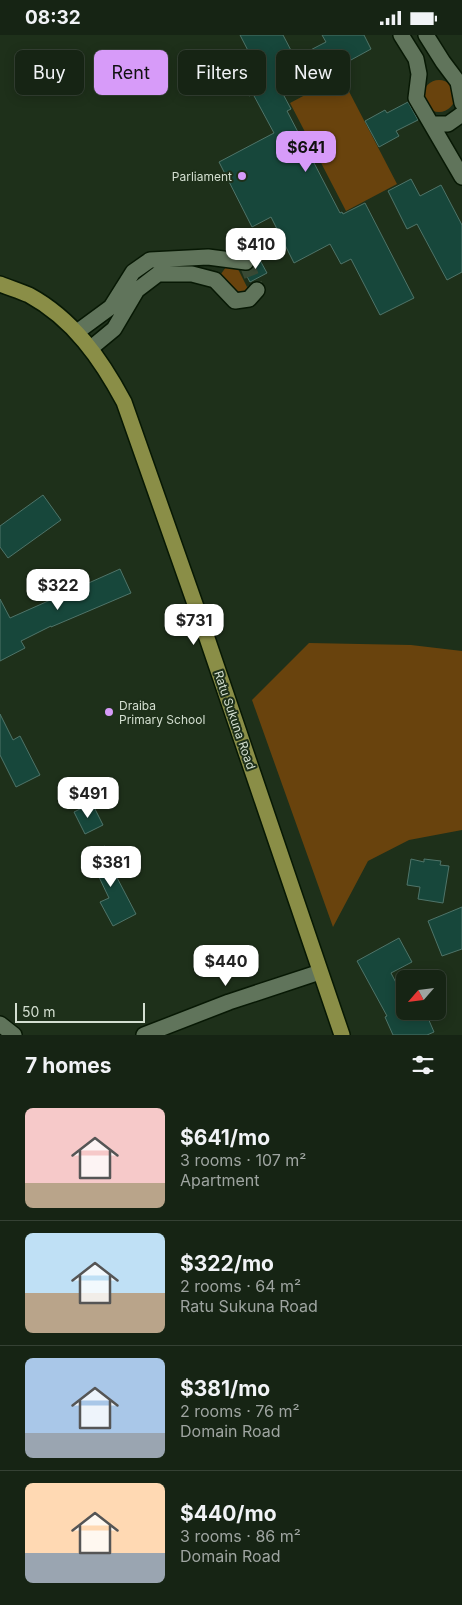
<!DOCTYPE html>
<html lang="en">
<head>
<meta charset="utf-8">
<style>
  body { margin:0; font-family:Inter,sans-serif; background:#1f2c1d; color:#f1f3f6; height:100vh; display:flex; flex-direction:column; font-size:19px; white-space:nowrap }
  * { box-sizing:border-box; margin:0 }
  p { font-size:16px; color:#9ea4a0 }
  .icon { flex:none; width:28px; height:28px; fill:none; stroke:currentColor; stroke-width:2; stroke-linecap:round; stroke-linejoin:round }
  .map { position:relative; height:1000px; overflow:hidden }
  .side { display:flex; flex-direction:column; background:#162414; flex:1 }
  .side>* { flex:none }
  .banner { position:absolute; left:15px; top:15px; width:432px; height:45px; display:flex; gap:10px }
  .needle { width:32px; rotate:242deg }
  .controls { position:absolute; left:396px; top:935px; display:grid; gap:10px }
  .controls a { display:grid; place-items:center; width:50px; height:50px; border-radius:8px; background:#162414; box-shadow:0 2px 12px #0003,0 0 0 1px #354134; font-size:25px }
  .scale { position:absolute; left:15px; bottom:12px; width:130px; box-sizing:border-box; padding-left:5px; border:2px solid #d4dfd1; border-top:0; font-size:14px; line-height:18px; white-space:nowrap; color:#d4dfd1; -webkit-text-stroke:4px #1e301a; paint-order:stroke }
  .price { position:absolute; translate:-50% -42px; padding:0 11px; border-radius:10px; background:#fff; color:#222; font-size:16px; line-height:32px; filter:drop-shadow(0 1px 2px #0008) }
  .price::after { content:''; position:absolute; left:50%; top:30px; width:15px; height:11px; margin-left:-8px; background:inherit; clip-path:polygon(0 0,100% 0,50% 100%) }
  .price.active { background:#d79bf9; color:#111 }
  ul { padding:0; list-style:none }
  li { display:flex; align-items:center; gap:15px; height:125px; padding:0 25px }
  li+li { border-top:1px solid #354134 }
  li span { display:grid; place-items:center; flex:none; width:140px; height:100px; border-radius:8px; color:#555 }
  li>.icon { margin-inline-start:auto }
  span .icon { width:60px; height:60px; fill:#fffc; stroke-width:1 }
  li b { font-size:21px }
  h2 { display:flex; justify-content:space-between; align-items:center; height:60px; padding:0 25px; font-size:21px }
  .pill { padding:0 18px; border-radius:8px; background:#162414; box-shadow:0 2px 12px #0003,0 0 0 1px #354134; font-size:18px; line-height:45px }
  .pill.active { background:#d79bf9; color:#111 }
  .status { display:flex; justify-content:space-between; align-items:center; height:35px; padding:0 25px; background:#162414; direction:ltr }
  .status svg { height:14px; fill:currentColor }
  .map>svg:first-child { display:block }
  .green { fill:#69430d }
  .building { fill:#17473b; stroke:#4f7469 }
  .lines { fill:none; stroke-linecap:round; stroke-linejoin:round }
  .minor-tunnel { stroke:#394a35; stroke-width:15; stroke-dasharray:15 8; stroke-linecap:butt }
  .minor-casing { stroke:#071804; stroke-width:18 }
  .major-casing { stroke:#071804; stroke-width:18 }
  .minor { stroke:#60745b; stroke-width:15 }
  .major { stroke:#8a8e47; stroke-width:15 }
  .poi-dot { fill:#d79bf9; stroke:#1e301a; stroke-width:2 }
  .labels { text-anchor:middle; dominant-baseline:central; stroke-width:4; stroke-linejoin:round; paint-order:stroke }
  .poi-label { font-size:12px; fill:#d4dfd1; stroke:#1e301a; text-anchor:end }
  .street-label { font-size:12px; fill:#d4dfd1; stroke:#1e301a }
</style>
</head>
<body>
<div class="status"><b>08:32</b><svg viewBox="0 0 49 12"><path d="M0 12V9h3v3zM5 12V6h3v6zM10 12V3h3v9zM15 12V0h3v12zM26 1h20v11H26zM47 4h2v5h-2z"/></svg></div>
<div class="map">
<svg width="462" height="1000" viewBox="0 0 462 1000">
  <rect width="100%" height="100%" fill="#1e301a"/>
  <path class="green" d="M341,41L397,149L346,176L290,68Z
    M423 61a16 16 0 1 1 32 0a16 16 0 1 1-32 0Z
    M234,229L241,231L238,234L248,254L242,262L223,244L221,239L226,232Z
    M309,608L411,610L462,616V795L409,805L368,826L333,892L252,665Z"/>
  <path class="building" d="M240,0H283L295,23L326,7L322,0H364L371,14L340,31L335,22L304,38L308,46L283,59L291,74L287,76L340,178L342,177L343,179L365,168L414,263L380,280L351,224L341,229L330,209L294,228L271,182L252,192L219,127L274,98L253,59L249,61L241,44L258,35Z
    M408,67L418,85L396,96L399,101L379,112L365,86L385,75L387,78Z
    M411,144L420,161L441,150L462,190V237L447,245L417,189L407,194L388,156Z
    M256,218L267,238L250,247L244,236L250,235L254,232L255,224L252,220Z
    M43,460L61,485L8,523L0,512V491Z
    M120,534L131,558L51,592V591L21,606L25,613L0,626V564L10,583Z
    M0,679L13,705L20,701L40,740L16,752L0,720Z
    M92,768L103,790L85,799L74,777Z
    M105,811L115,834L113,835L136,879L113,891L100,867L109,863L88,819Z
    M411,824L424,827V824L441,826L440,830L449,831L443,868L418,864L420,852L407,850Z
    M462,872V914L442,921L428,886Z
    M399,903L412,927L391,938L405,965V976H425L434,997L427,1000H393L385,982L387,981L357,926Z"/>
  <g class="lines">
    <path class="minor-tunnel" d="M246,227L257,255"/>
    <defs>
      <path id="minor" d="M401,0L416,24L419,39L416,63L462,142
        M426,0L443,27L458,47L462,68
        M433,89H448L462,79
        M77,297L111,272L133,237L150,225L208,222L246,227
        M91,313L114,294L137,255L158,239H192L215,245L235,266L249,264L257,255
        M0,989L14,1000
        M144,1000L229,967L320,937"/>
      <path id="major" d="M0,249C10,253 20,256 29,260C73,284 101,324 124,367L207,603L342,1000"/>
    </defs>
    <use href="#minor" class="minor-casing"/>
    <use href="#major" class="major-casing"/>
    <use href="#minor" class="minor"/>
    <use href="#major" class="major"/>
  </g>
  <g class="poi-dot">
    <circle cx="242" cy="141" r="5"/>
    <circle cx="109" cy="677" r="5"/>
  </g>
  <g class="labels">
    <g class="poi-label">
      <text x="232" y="141">Parliament</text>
      <text x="119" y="670" text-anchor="start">Draiba<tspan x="119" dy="14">Primary School</tspan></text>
    </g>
    <g class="street-label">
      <text transform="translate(235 685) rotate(71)">Ratu Sukuna Road</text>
    </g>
  </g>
</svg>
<div class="controls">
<a><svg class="needle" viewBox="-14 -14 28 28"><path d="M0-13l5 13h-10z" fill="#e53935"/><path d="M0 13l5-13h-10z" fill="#9ea4a0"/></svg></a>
</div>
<div class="scale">50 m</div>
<b class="price active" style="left:306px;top:138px">$641</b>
<b class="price" style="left:256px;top:235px">$410</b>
<b class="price" style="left:58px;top:576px">$322</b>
<b class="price" style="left:194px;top:611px">$731</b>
<b class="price" style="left:88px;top:784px">$491</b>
<b class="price" style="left:111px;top:853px">$381</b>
<b class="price" style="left:226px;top:952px">$440</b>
<div class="banner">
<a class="pill">Buy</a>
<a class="pill active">Rent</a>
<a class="pill">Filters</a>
<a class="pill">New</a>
</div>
</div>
<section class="side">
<h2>7 homes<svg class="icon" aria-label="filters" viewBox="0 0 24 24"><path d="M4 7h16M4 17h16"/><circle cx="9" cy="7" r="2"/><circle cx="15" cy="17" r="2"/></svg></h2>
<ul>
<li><span style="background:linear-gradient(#f6c9c9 75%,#b9a48a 0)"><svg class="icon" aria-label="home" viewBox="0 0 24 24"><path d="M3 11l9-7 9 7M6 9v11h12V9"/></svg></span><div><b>$641/mo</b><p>3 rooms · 107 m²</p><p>Apartment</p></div></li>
<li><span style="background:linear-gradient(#bfe0f5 60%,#b9a48a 0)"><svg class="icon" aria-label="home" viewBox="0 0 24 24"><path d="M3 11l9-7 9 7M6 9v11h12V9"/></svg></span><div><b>$322/mo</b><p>2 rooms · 64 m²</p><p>Ratu Sukuna Road</p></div></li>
<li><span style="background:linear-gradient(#a9c7e8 75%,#9aa5b1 0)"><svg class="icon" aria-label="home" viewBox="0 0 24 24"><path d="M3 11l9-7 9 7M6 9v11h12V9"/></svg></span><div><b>$381/mo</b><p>2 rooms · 76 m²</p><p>Domain Road</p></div></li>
<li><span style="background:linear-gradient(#ffd9b3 70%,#9aa5b1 0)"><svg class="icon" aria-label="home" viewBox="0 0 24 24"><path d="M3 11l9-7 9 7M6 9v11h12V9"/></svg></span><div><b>$440/mo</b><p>3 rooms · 86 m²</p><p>Domain Road</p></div></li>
</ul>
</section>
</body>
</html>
